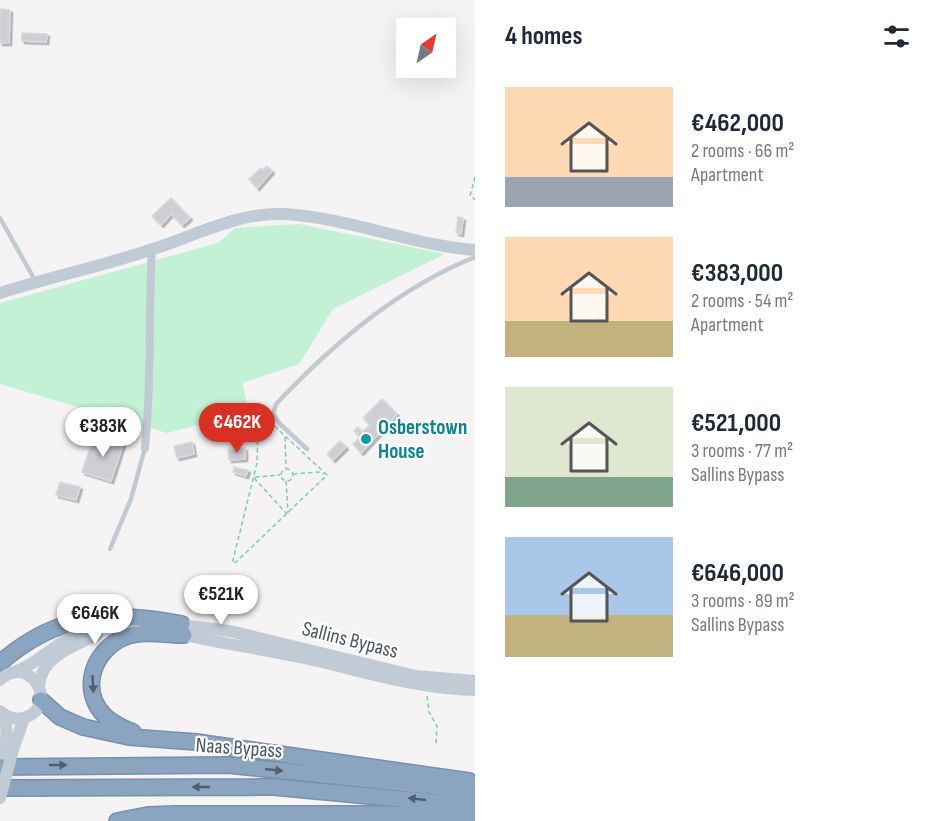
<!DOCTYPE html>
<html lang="en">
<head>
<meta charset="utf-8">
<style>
  body { margin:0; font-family:"Sofia Sans Condensed",sans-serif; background:#f2f2f3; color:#1f2937; height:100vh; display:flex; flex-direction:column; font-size:22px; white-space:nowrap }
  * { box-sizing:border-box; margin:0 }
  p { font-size:20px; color:#747a83 }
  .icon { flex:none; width:33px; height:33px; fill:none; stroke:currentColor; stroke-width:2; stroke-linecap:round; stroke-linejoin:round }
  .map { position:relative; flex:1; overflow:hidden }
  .side { display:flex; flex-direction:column; background:#fff; width:468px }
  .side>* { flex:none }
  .needle { width:39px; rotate:34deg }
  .tools { position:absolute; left:396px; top:18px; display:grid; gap:12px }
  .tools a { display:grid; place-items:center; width:60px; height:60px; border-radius:0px; background:#fff; box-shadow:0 6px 24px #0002; font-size:30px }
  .price { position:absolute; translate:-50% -51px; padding:0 14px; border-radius:21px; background:#fff; color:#222; font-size:20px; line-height:39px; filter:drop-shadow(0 2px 3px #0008) }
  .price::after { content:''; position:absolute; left:50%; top:36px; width:18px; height:14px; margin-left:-9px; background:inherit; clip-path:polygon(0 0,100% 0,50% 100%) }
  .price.selected { background:#d93025; color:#fff }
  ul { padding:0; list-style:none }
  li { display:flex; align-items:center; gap:18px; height:150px; padding:0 30px }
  li span { display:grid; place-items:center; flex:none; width:168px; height:120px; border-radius:0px; color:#555 }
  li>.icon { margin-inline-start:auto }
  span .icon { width:72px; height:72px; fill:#fffc; stroke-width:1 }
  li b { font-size:26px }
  h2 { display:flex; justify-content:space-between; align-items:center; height:72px; padding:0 30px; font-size:26px }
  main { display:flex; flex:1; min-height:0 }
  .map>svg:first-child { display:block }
  .green { fill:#c3f1d5 }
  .building { fill:#cdcfd5; stroke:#d7d9de; stroke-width:1.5; filter:url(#shadow) }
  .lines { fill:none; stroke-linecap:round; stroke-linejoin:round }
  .highway-casing { stroke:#7690ad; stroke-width:18 }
  .path { stroke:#7ad0a6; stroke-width:1.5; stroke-dasharray:4.5 3; stroke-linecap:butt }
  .lane { stroke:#c1cad2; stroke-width:4.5 }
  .street { stroke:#c1cad2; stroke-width:8 }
  .secondary { stroke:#c1cbd6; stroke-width:12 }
  .highway { stroke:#8ba5c1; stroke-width:15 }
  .secondary-bridge { stroke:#c1cbd6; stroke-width:12 }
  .oneway { fill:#505e6b }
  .culture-dot { fill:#0f9aa8; stroke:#fff; stroke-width:2 }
  .labels { text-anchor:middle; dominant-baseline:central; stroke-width:4.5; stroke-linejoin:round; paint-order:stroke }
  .culture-label { font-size:21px; font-weight:bold; fill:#0d838f; stroke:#fff; text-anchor:start }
  .street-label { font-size:21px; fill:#4a5661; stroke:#fff }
</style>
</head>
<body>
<main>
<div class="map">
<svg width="475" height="821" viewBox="0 0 475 821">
  <defs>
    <filter id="shadow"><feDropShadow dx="2.5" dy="2.5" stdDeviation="0" flood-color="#0004"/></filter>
  </defs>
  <rect width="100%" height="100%" fill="#f5f3f3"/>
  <path class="green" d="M299,224L445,254L333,309L299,364L242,383L249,412L167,433L0,384V303L218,243L235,228Z"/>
  <path class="building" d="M0,9L10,10L9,43H0Z
    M22,33L47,34L46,42L22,41Z
    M267,166L272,171L257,188L249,179L261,168L262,170Z
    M171,198L190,218L182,225L171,214L161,225L152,216Z
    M458,217L463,218L461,234L456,233Z
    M382,399L397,414L361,453L353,444L360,437L354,431L358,427L362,432L370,425L363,418Z
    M94,436L123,444L111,481L82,472Z
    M340,441L346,447L333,460L327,454Z
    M192,442L194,454L177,458L174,446Z
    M245,448V459L229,460L228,450Z
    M234,467L248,470L246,476L233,472Z
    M60,482L80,487L76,500L56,495Z"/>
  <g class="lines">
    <defs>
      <path id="highway" d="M0,663C57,613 111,610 182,624
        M41,700L60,717L83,727L129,737L196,742L469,781
        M133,732C123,728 113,724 105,716C79,690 93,650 125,637C143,630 166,635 184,635
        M0,767L228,765L475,791
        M0,788L274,787L475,806
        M117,821L148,815L177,814H383L475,816"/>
    </defs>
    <use href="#highway" class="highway-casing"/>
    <path class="path" d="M475,177L470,196L475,200
      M269,421L327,475L234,564L233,560L257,463L258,425Z
      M259,426L263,430H267L270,427V422
      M285,437L286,468
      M281 475a6 6 0 1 1 12 0a6 6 0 1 1-12 0Z
      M293,474L320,472L324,474
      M255,477L280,475
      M254,478L287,514
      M286,481L288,513
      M427,696L429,712L437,726L436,745"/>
    <path class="lane" d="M0,218L36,282
      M307,449L280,424L273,414L276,404C333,344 398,288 475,257
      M110,549L131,499L145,448"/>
    <path class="street" d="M145,448C152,383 148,316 152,250"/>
    <path class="secondary" d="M0,293C50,277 103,266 153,249C194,236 239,212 283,214C348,217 410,245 475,250
      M173,624L230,631L416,676L475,681
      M176,633C216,643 258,648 299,657C358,669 414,689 475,690
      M14,672C31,667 42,655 58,645C80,630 109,624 135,624
      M0,680C29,652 60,705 26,717C16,721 7,717 0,711
      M39,687C40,657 73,646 97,635
      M13,750L24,718
      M0,763C5,747 11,727 1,712"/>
    <use href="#highway" class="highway"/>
    <path class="secondary-bridge" d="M0,798L13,750"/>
  </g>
  <defs><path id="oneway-solid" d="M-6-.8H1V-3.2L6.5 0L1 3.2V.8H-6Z" transform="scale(1.5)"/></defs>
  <g class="oneway">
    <use href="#oneway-solid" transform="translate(93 684) rotate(87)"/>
    <use href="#oneway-solid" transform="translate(58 765)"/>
    <use href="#oneway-solid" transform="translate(274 770) rotate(6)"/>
    <use href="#oneway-solid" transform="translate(201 787) rotate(180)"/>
    <use href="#oneway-solid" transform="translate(417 799) rotate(-174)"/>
  </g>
  <circle class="culture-dot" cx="366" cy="439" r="6"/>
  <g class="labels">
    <g class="culture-label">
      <text x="378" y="427">Osberstown<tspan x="378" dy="24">House</tspan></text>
    </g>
    <g class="street-label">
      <text transform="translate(350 640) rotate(14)">Sallins Bypass</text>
      <text transform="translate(239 748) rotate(4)">Naas Bypass</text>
    </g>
  </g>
</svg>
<div class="tools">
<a><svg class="needle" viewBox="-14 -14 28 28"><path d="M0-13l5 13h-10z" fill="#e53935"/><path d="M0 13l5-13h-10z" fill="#747a83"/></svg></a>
</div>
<b class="price selected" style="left:237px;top:454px">€462K</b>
<b class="price" style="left:103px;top:458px">€383K</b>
<b class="price" style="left:221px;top:626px">€521K</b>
<b class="price" style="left:95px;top:645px">€646K</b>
</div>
<section class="side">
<h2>4 homes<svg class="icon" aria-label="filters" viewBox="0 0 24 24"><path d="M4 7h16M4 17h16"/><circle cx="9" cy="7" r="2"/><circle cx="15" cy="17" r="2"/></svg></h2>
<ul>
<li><span style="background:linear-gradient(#ffd9b3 75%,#9aa5b1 0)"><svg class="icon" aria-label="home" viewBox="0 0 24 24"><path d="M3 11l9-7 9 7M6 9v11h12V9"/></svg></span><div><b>€462,000</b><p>2 rooms · 66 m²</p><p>Apartment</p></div></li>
<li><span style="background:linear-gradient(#ffd9b3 70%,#c2b280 0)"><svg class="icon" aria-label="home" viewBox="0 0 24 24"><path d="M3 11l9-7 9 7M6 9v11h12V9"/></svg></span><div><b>€383,000</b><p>2 rooms · 54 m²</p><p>Apartment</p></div></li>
<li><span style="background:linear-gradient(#dfe7d0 75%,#7fa58c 0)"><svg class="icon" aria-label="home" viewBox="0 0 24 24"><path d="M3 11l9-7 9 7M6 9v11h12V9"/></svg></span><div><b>€521,000</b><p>3 rooms · 77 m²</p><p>Sallins Bypass</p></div></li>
<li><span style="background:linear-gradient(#a9c7e8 65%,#c2b280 0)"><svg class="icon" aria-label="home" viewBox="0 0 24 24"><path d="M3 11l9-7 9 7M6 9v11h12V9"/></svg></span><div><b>€646,000</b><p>3 rooms · 89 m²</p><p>Sallins Bypass</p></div></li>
</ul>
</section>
</main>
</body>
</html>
